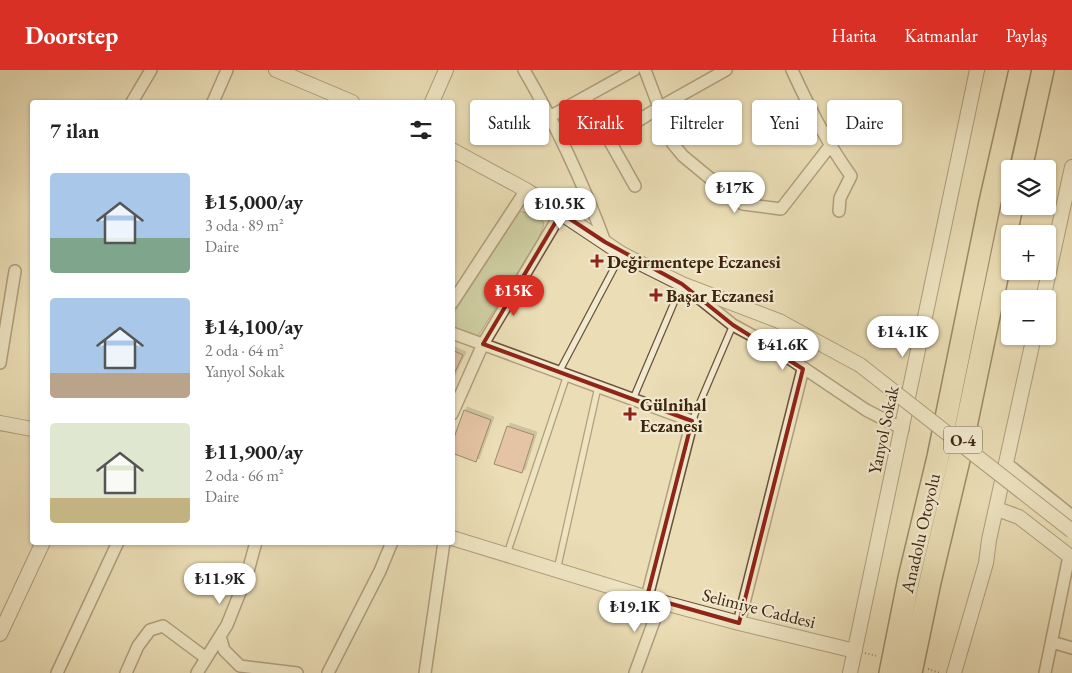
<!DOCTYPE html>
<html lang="tr">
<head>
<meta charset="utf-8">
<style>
  body { margin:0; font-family:"EB Garamond",serif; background:#f6f6f6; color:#222; height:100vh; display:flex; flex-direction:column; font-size:19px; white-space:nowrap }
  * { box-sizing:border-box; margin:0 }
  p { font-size:16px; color:#767676 }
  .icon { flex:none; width:28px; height:28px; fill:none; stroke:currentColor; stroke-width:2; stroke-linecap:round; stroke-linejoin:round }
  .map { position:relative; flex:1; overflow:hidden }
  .details { position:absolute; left:30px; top:30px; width:425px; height:445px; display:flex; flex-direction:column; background:#fff; border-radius:5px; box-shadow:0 1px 4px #0004 }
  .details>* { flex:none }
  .guide { position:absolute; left:470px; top:30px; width:475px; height:45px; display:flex; gap:10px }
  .controls { position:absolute; left:1001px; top:90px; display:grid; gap:10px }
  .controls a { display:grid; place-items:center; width:55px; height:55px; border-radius:5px; background:#fff; box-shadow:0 1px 4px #0004; font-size:25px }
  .price { position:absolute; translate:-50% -42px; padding:0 11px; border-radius:18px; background:#fff; color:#222; font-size:16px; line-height:32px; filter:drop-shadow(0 1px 2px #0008) }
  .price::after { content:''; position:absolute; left:50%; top:30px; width:15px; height:11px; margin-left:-8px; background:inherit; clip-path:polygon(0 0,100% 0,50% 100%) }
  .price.current { background:#d93025; color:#fff }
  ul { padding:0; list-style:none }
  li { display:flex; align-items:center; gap:15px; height:125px; padding:0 20px }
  li span { display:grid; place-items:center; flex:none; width:140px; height:100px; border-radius:5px; color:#555 }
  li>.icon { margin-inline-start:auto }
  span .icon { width:60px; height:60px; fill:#fffc; stroke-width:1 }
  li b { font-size:21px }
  h2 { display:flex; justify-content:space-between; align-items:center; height:60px; padding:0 20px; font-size:21px }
  .tag { padding:0 18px; border-radius:5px; background:#fff; box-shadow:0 1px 4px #0004; font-size:18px; line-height:45px }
  .tag.current { background:#d93025; color:#fff }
  header { display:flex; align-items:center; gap:30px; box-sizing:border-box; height:70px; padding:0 25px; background:#d93025; color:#fff }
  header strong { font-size:24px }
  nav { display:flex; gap:28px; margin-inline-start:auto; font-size:18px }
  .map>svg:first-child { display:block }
  .green { fill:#b1c293; stroke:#777451 }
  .building { fill:#dba48e; stroke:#3d250f; filter:url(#shadow) }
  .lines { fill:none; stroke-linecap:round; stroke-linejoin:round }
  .service-casing { stroke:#685339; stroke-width:8 }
  .minor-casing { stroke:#685339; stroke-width:14 }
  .tertiary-casing { stroke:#685339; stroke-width:16 }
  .motorway-casing { stroke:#3d250f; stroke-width:24 }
  .path { stroke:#3d250f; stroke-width:2; stroke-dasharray:1 2.5; stroke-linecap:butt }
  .service { stroke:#f2ead0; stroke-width:5.5 }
  .minor { stroke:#f2ead0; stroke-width:11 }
  .tertiary { stroke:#f2ead0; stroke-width:14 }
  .motorway { stroke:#ebdeb7; stroke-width:21 }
  .tertiary-bridge-casing { stroke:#685339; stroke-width:16; stroke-linecap:butt }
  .tertiary-bridge { stroke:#f2ead0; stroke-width:14 }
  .marked { fill:none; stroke:#8f2418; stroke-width:4; stroke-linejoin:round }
  .poi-dot { fill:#8f2418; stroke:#f2ead0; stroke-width:2 }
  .labels { text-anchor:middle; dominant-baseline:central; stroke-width:4.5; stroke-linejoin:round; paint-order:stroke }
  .shield { fill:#f2ead0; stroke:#736049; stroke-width:1 }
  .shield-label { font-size:16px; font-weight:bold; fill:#3d250f }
  .poi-label { font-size:18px; font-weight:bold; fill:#3d250f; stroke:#f2ead0; text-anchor:start }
  .street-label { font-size:18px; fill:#3d250f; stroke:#f2ead0 }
</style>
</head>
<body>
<header>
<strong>Doorstep</strong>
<nav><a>Harita</a><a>Katmanlar</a><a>Paylaş</a></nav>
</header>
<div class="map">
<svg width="1072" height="603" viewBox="0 0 1072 603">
  <defs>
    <filter id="shadow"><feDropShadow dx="3" dy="-3" stdDeviation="0" flood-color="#0004"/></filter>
  </defs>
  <rect width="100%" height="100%" fill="#ebdeb7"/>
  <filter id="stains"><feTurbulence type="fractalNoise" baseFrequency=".004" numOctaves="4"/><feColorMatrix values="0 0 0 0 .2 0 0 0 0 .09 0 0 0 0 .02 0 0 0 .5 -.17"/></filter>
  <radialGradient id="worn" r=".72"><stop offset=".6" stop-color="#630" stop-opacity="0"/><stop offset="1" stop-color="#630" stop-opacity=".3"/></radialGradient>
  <path class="green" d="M520,141L541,148L544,154L539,168L478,266L453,257V244Z"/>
  <path class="building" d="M452,280L463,285L452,308Z
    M464,340L491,350L476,392L452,383V373Z
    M507,356L534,365L522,403L494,394Z"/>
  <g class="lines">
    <defs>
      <path id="service" d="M559,302L621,185
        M633,329L682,214
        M692,351L733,255
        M507,484L567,305
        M557,500L598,317"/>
      <path id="minor" d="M524,0C556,55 583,113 605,172
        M645,0L673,74L683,86L729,124L743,134L781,139L830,76
        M792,0C810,39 826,71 851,106L840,128L839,141
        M585,27L635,116
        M132,32L151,0
        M213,32L227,0
        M551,46L634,0
        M609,69L660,37L726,0
        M687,218L733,255L768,274L866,340L903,359
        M452,233L526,120
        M452,263L692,351L647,527
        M0,293L15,201
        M452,344L483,274L561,143
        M1006,393L1072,446
        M739,553L803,299
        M220,566L224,580L240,596L297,603
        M1052,572L1072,578
        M57,603L118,472
        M126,603L138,576L150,560L163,556L206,588
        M197,603L227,555L247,505L256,472
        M328,603L380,501L392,472
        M425,603L444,472
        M635,603L661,532
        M1045,603L1069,486"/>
      <path id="tertiary" d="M276,0L352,32
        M432,32L446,0
        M452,80L526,120L622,184L682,214L779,251L860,295
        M1043,229L1072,97
        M0,353L32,359
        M997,439L1019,447L1072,488
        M452,468L661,532L739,553L855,581
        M0,564L43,472
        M850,603L977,0
        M954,603L986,493L989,470L1034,266"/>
      <path id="motorway" d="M1021,99L1043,0
        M890,603L909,508L938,387L990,132L1020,0
        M911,603L930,512L959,390L1012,136"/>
    </defs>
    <use href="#service" class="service-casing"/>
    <use href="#minor" class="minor-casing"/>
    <use href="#tertiary" class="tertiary-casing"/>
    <use href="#motorway" class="motorway-casing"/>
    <path class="path" d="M865,583L877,586
      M928,599L940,603"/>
    <use href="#service" class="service"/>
    <use href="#minor" class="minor"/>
    <use href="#tertiary" class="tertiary"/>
    <use href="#motorway" class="motorway"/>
    <defs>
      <path id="tertiary-bridge" d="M860,295L1072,461"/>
    </defs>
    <use href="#tertiary-bridge" class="tertiary-bridge-casing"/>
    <use href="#tertiary-bridge" class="tertiary-bridge"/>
  </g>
  <path d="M0 0H1072V603H0ZM561,143L605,172L682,214L733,255L803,299L739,553L647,527L692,351L483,274Z" fill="#ebdeb7" fill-opacity=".55" fill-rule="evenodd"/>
  <path class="marked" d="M561,143L605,172L682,214L733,255L803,299L739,553L647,527L692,351L483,274Z"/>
  <g class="poi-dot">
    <path d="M594.5 183.5h5v5h5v5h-5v5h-5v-5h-5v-5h5z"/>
    <path d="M653.5 217.5h5v5h5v5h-5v5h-5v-5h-5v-5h5z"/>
    <path d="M627.5 336.5h5v5h5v5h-5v5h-5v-5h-5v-5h5z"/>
  </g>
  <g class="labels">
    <rect class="shield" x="944" y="356.5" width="38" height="27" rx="4"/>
    <g class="shield-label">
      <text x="963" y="370">O-4</text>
    </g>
    <g class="poi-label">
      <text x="607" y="191">Değirmentepe Eczanesi</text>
      <text x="666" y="225">Başar Eczanesi</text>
      <text x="640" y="334">Gülnihal<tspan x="640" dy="21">Eczanesi</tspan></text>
    </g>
    <g class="street-label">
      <text transform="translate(883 360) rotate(-78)">Yanyol Sokak</text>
      <text transform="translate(920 463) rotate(-77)">Anadolu Otoyolu</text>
      <text transform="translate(759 538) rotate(14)">Selimiye Caddesi</text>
    </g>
  </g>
  <rect width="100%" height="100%" filter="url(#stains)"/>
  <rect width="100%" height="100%" fill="url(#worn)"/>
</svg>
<div class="controls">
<a><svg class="icon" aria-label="layers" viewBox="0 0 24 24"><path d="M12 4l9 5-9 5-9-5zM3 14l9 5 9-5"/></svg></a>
<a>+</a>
<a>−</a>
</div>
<b class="price" style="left:735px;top:144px">₺17K</b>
<b class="price" style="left:560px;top:160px">₺10.5K</b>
<b class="price current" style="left:514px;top:247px">₺15K</b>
<b class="price" style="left:903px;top:288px">₺14.1K</b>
<b class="price" style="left:783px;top:301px">₺41.6K</b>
<b class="price" style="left:220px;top:535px">₺11.9K</b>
<b class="price" style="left:635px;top:563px">₺19.1K</b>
<div class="guide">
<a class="tag">Satılık</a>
<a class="tag current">Kiralık</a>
<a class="tag">Filtreler</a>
<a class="tag">Yeni</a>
<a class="tag">Daire</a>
</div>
<section class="details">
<h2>7 ilan<svg class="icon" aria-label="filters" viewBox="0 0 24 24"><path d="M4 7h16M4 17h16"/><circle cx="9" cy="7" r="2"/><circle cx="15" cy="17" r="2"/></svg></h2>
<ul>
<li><span style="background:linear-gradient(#a9c7e8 65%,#7fa58c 0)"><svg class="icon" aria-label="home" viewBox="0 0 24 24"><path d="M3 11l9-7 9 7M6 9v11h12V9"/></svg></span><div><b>₺15,000/ay</b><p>3 oda · 89 m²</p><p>Daire</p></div></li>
<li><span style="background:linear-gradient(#a9c7e8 75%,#b9a48a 0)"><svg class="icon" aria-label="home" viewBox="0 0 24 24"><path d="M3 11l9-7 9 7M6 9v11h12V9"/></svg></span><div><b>₺14,100/ay</b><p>2 oda · 64 m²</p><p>Yanyol Sokak</p></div></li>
<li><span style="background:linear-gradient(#dfe7d0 75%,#c2b280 0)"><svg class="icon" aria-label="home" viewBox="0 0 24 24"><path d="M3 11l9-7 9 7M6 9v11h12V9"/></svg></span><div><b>₺11,900/ay</b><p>2 oda · 66 m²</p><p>Daire</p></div></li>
</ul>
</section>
</div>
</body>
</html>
